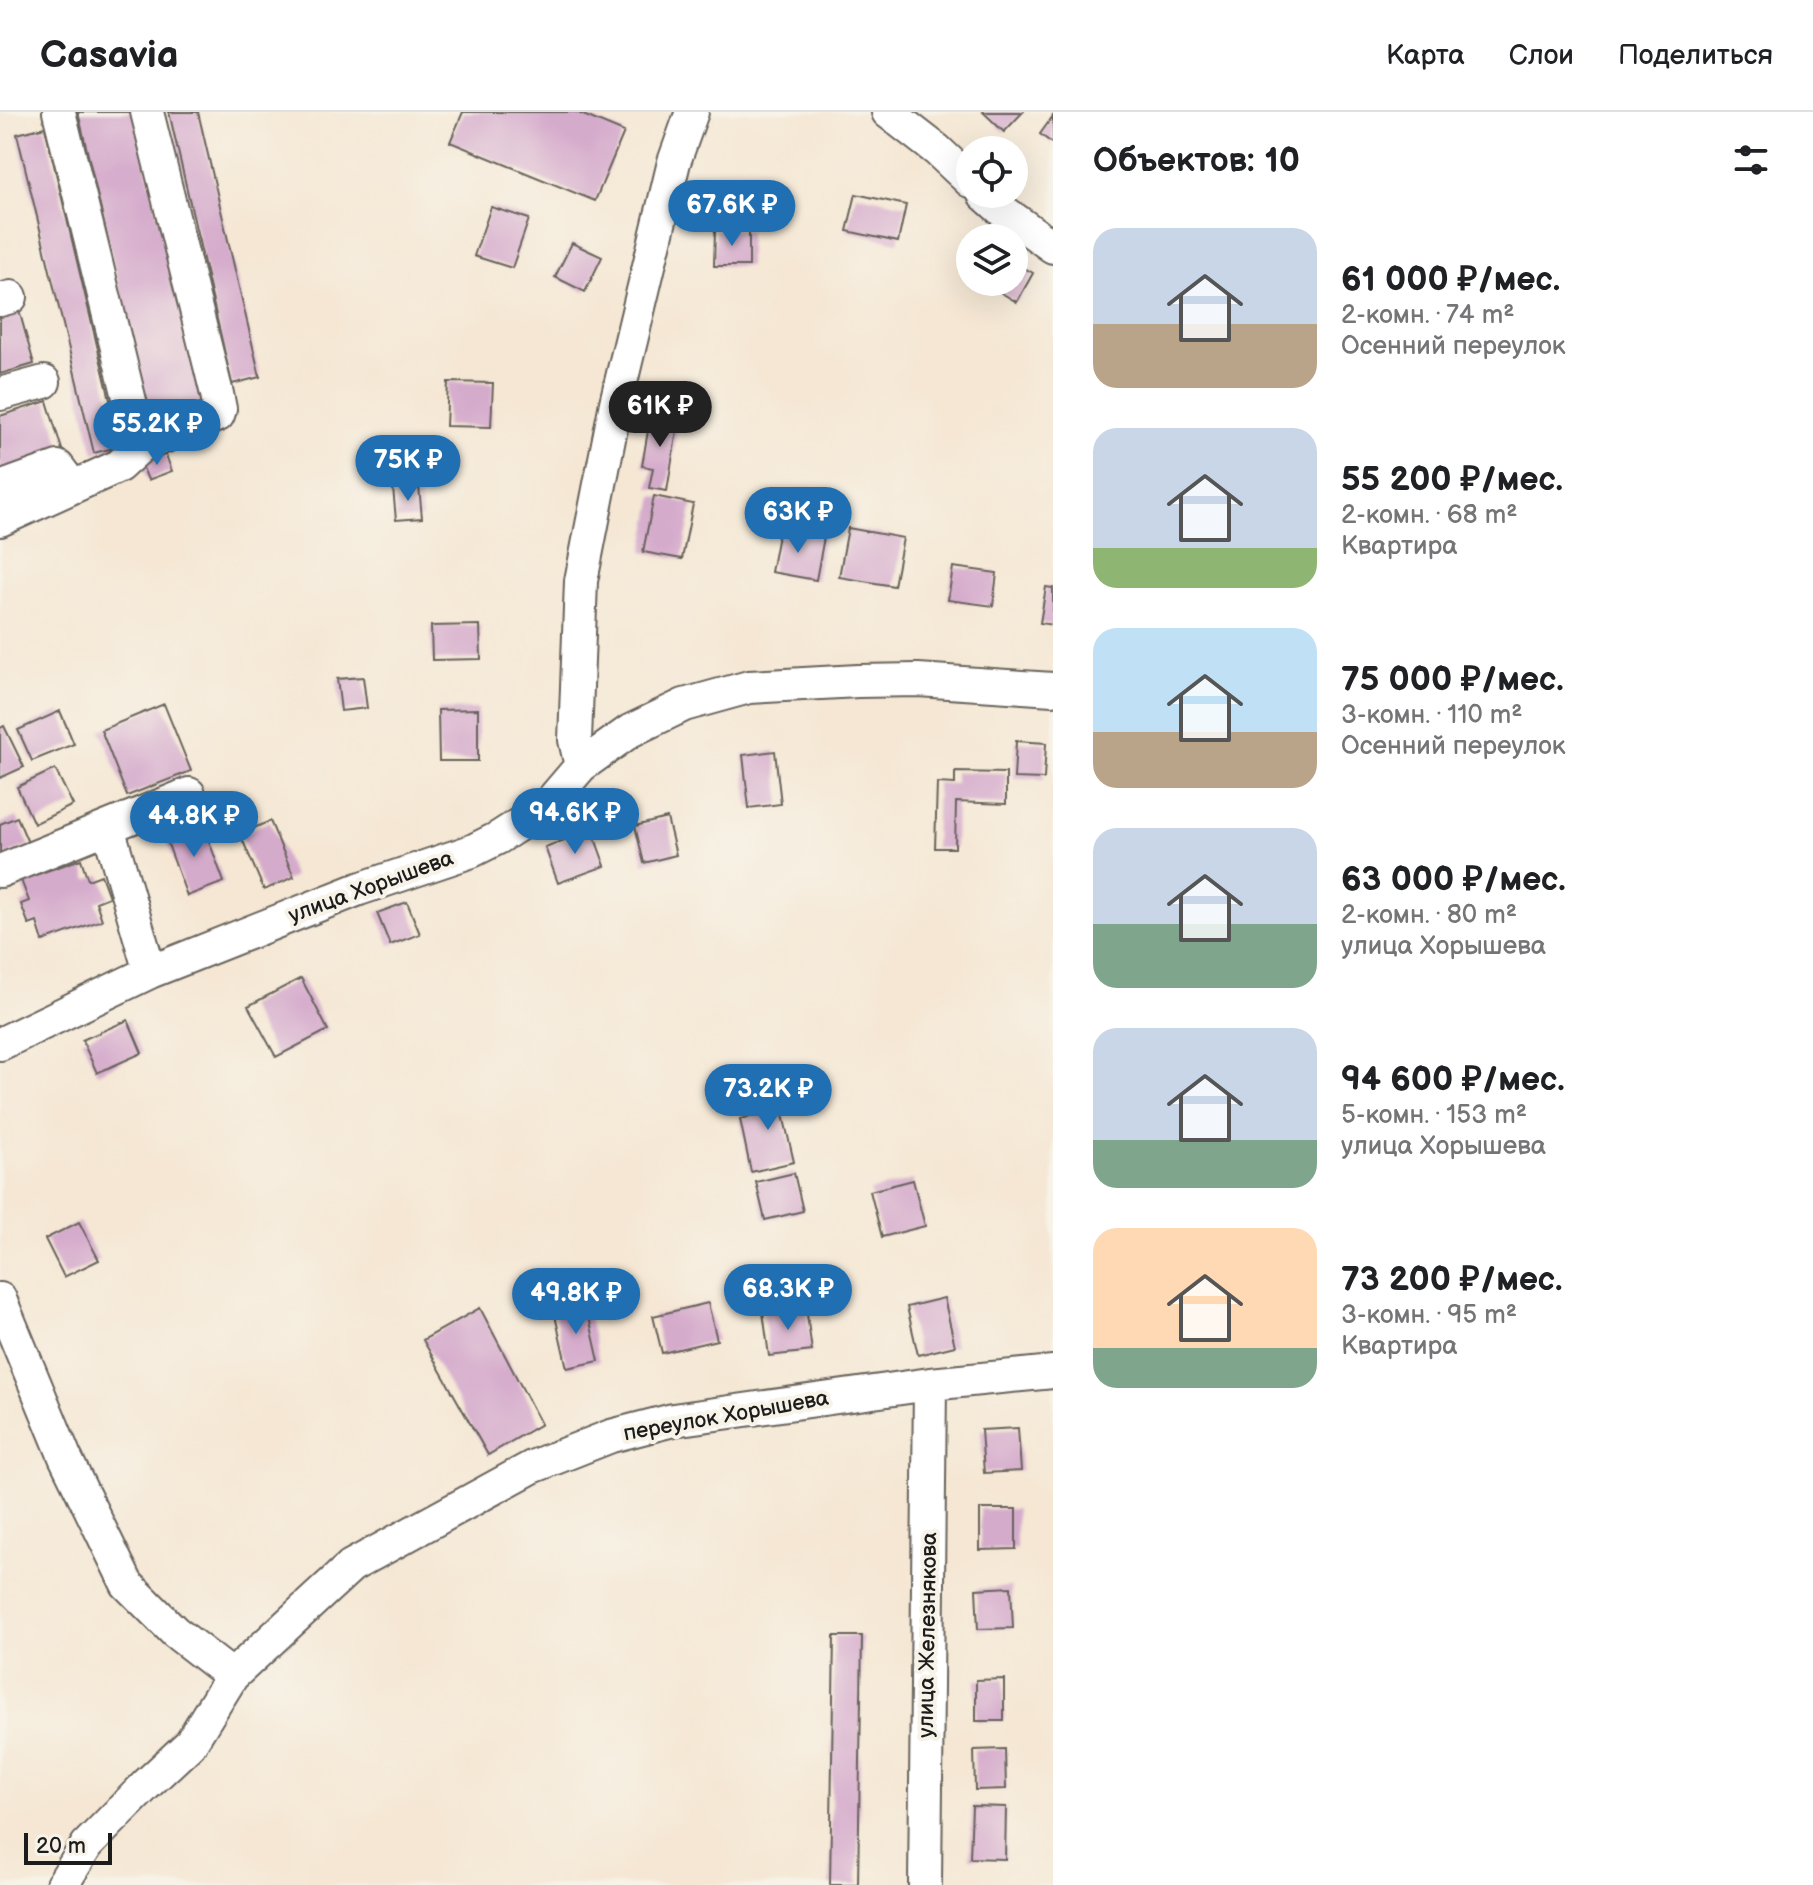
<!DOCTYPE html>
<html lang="ru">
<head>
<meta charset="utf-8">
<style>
  body { margin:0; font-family:"Balsamiq Sans",sans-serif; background:#f2f2f2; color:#202124; height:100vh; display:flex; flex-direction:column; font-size:30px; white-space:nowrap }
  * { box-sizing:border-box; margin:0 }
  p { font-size:26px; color:#757577 }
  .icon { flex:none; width:44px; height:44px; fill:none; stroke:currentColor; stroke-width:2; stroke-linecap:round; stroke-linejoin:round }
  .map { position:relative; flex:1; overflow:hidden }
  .side { display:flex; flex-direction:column; background:#fff; width:760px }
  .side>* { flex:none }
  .controls { position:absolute; left:956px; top:24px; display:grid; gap:16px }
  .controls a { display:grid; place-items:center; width:72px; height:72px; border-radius:50%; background:#fff; box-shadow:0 8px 32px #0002; font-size:40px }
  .scale { position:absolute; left:24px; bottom:20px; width:88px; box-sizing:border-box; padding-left:8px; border:4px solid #1c1c1c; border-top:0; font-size:22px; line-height:28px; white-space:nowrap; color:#1c1c1c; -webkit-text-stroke:6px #f7f3e8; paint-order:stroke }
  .price { position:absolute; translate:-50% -68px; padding:0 18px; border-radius:28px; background:#1f6fb2; color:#fff; font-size:26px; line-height:52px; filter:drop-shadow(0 2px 4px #0008) }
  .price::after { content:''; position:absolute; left:50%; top:48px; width:24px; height:18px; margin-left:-12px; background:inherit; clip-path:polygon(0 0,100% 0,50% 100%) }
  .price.on { background:#222; color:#fff }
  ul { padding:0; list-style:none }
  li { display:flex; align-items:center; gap:24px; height:200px; padding:0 40px }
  li span { display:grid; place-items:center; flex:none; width:224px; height:160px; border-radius:24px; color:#555 }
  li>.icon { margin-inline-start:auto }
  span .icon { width:96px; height:96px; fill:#fffc; stroke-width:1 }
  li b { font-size:34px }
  h2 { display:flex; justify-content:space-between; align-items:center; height:96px; padding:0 40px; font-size:34px }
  header { display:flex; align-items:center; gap:48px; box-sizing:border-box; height:112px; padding:0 40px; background:#fff; border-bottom:2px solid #e0e0e0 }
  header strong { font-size:38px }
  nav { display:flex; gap:44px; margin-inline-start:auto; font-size:28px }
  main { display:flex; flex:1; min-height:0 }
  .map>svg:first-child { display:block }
  .building { fill:#d5abcc }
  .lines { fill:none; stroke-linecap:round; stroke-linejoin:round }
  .minor-casing { stroke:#68635c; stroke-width:36 }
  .minor { stroke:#fff; stroke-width:32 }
  .labels { text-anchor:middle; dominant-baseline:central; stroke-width:8; stroke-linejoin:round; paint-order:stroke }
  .street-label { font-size:22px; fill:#1c1c1c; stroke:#f7f3e8 }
</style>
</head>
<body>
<header>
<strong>Casavia</strong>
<nav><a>Карта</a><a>Слои</a><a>Поделиться</a></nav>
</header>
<main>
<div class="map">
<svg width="1053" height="1773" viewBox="0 0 1053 1773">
  <rect width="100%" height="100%" fill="#f7f3e8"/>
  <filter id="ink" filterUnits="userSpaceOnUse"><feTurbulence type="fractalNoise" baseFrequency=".0125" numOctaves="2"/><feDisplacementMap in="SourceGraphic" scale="16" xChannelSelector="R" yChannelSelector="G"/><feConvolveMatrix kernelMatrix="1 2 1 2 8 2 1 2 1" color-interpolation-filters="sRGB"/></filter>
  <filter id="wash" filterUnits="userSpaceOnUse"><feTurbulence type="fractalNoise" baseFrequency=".006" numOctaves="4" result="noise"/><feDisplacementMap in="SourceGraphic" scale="32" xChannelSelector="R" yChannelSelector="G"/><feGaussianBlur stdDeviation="1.8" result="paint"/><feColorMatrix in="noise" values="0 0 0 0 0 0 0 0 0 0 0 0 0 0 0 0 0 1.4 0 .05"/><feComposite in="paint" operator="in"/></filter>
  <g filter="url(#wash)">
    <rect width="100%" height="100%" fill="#f5e7d4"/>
    <g id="blocks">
      <path class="building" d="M78,0H134L203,297L150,309Z
        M169,0H198L260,265L232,272Z
        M463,0H576L624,20L595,89L450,30Z
        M983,0H1023L1004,20Z
        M1053,4V32L1040,22Z
        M45,15L121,334L94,341L17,22Z
        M856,82L906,93L898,130L847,119Z
        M491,95L529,107L512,156L474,144Z
        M715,118H749V154H714Z
        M572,131L602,145L585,180L555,165Z
        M1014,150L1033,161L1017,190L998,179L1003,170H1014Z
        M19,198L34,252L0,262V204Z
        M448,270L493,271L491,315L446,314Z
        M47,289L64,344L0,363V304Z
        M651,301L679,306L667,379L649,376L653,356L642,354Z
        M165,341L172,359L148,368L141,351Z
        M419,374L422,406L396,408L393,376Z
        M654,384L693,392L682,447L643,440Z
        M848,416L903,426L894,474L839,465Z
        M779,418L824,425L816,468L771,460Z
        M953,455L997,461L993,494L948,488Z
        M1046,475L1053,476V513L1040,511Z
        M480,513L481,547L432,548L431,514Z
        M363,565L367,596L341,599L337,567Z
        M164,592L191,659L127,684L101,618Z
        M478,597V649H439L438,598Z
        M60,599L74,632L32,649L18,618Z
        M4,614L24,655L0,666V616Z
        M1016,629L1046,631L1044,667L1014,666Z
        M775,639L781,692L749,696L743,643Z
        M55,657L73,693L34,712L17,675Z
        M955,660L1006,661V692L956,690L955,736H935L937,671L955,672Z
        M17,705L29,733L0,746V712Z
        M667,706L676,743L644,751L635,714Z
        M270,709L294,765L264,778L240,722Z
        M202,710L224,770L187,784L165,724Z
        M592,718L605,754L558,771L545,735Z
        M81,747L88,768L101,763L109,785L96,790L102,808L43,829L37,810L29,813L21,792L29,789L21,768Z
        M407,790L420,822L390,833L377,801Z
        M301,866L328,918L276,945L248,894Z
        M128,908L142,941L97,961L82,928Z
        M784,972L789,992L781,994L794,1050L751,1060L740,1007L763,1002L758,979Z
        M794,1061L803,1099L765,1108L756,1070Z
        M913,1068L925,1114L882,1125L870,1079Z
        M79,1110L99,1148L64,1165L45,1127Z
        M944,1186L955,1234L918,1243L907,1195Z
        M708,1191L717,1228L662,1241L653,1204Z
        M586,1192L599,1249L567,1256L554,1199Z
        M806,1195L812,1239L769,1244L763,1200Z
        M480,1196L541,1312L488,1343L423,1228Z
        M1018,1316L1021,1359L984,1361L981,1318Z
        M980,1397H1016V1437L980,1438Z
        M1011,1475L1013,1516L978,1517L976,1477Z
        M834,1524H862L858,1773H830Z
        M1004,1567V1609H976V1568Z
        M1005,1637L1006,1677L975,1678L974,1638Z
        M972,1694L1006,1695L1005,1747L970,1746Z"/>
    </g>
  </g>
  <g filter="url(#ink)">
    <use href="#blocks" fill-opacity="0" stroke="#68635c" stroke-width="2"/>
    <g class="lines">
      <defs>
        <path id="minor" d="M59,0L141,334
          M888,0L937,38L970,69
          M984,82L1003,99L1053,135
          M0,188L11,185
          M0,282L44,270
          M0,376L58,355L73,375
          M0,408L119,354L141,334L218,303L220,297L217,282L147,0
          M581,654L575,628L581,469L616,291L674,50L692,0
          M108,715L150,860
          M0,759L189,682
          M0,932L150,860L359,777L472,739L498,726L546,695L581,654L630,619L684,593L749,575L858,569L918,568L1053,577
          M0,1187L65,1345L127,1472L175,1520L232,1564L190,1632L146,1673L87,1733L62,1773
          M232,1564L351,1454L532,1355L611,1324L673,1308L930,1272L1053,1260
          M925,1773L930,1272"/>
      </defs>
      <use href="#minor" class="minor-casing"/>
      <use href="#minor" class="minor"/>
    </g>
  </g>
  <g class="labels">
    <g class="street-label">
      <text transform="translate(371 775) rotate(-20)">улица Хорышева</text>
      <text transform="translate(726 1304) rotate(-10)">переулок Хорышева</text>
      <text transform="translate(928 1523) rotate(-89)">улица Железнякова</text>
    </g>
  </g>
</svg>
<div class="controls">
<a><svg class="icon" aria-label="locate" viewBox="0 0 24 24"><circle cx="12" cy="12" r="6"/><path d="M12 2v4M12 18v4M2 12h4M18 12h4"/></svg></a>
<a><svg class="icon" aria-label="layers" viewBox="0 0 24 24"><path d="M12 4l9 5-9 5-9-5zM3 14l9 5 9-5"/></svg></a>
</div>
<div class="scale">20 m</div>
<b class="price" style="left:732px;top:136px">67.6K ₽</b>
<b class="price on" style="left:660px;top:337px">61K ₽</b>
<b class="price" style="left:157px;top:355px">55.2K ₽</b>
<b class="price" style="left:408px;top:391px">75K ₽</b>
<b class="price" style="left:798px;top:443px">63K ₽</b>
<b class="price" style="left:575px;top:744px">94.6K ₽</b>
<b class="price" style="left:194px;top:747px">44.8K ₽</b>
<b class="price" style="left:768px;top:1020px">73.2K ₽</b>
<b class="price" style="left:788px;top:1220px">68.3K ₽</b>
<b class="price" style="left:576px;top:1224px">49.8K ₽</b>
</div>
<section class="side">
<h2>Объектов: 10<svg class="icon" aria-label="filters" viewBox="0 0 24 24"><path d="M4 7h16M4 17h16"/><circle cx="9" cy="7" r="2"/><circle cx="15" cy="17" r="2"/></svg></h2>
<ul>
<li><span style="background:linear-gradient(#c9d6e8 60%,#b9a48a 0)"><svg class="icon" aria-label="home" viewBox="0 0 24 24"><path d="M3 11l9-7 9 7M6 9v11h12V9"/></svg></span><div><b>61 000 ₽/мес.</b><p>2-комн. · 74 m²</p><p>Осенний переулок</p></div></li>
<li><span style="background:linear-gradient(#c9d6e8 75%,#8fb573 0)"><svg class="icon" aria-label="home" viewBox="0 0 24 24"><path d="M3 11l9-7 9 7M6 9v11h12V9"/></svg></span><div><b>55 200 ₽/мес.</b><p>2-комн. · 68 m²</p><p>Квартира</p></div></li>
<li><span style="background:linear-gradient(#bfe0f5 65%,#b9a48a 0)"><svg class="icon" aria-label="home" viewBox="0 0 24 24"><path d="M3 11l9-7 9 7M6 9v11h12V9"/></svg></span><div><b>75 000 ₽/мес.</b><p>3-комн. · 110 m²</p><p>Осенний переулок</p></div></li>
<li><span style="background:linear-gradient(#c9d6e8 60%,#7fa58c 0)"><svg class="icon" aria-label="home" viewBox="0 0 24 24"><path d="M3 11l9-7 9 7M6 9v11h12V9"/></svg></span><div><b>63 000 ₽/мес.</b><p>2-комн. · 80 m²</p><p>улица Хорышева</p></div></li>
<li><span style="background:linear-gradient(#c9d6e8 70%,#7fa58c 0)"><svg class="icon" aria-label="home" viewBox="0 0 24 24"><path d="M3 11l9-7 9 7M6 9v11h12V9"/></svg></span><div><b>94 600 ₽/мес.</b><p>5-комн. · 153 m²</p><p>улица Хорышева</p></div></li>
<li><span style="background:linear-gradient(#ffd9b3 75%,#7fa58c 0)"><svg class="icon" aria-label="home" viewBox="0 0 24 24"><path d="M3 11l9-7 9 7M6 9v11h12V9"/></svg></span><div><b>73 200 ₽/мес.</b><p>3-комн. · 95 m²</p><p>Квартира</p></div></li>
</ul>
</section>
</main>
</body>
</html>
